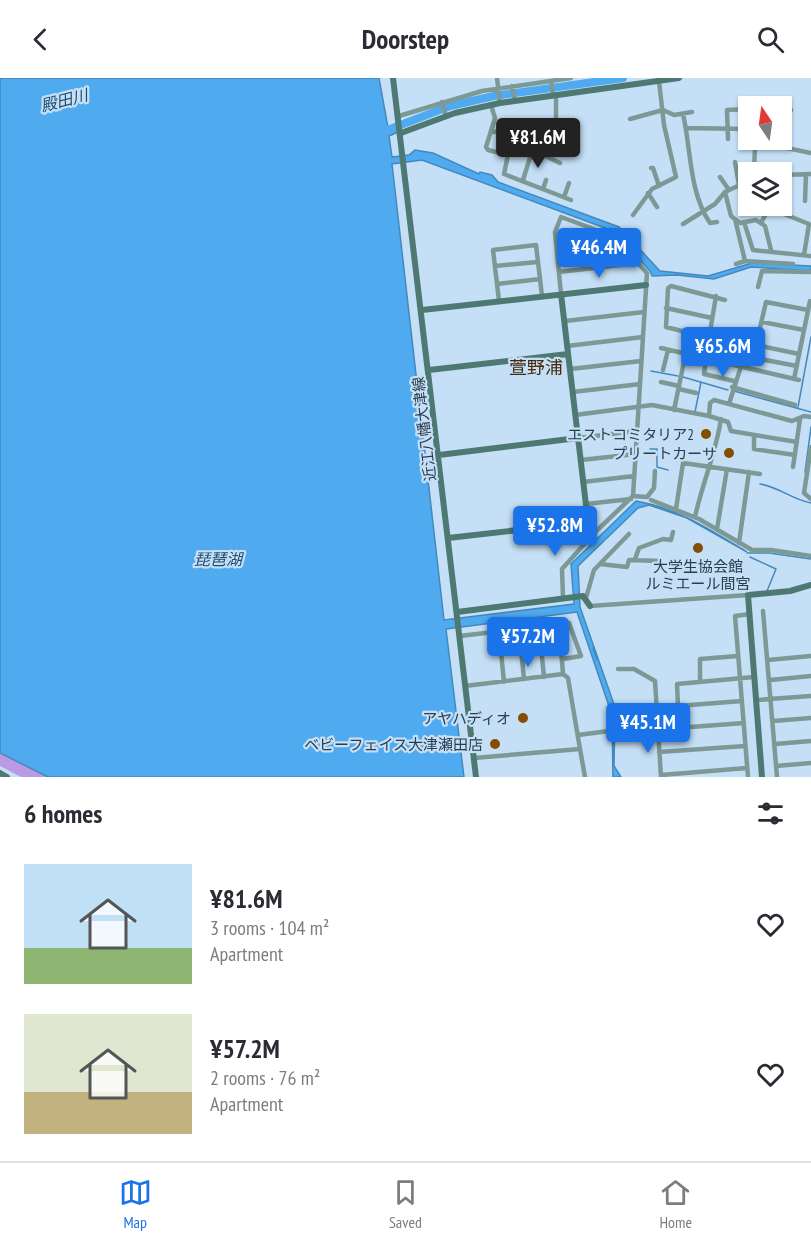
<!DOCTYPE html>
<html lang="en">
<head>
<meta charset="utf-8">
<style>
  body { margin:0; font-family:"PT Sans Narrow","Noto Sans JP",sans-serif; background:#f2f2f3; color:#2b2b33; height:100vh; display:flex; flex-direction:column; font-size:22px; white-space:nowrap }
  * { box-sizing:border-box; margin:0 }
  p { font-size:20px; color:#7c7c81 }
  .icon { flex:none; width:33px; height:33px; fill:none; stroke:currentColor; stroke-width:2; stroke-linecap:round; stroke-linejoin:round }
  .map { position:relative; height:699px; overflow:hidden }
  .side { display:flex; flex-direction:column; background:#fff; flex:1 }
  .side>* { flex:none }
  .needle { width:39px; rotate:347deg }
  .tools { position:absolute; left:738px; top:18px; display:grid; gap:12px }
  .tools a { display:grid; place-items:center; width:54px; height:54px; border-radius:0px; background:#fff; box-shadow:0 2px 4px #0004; font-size:30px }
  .price { position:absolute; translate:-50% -51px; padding:0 14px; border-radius:6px; background:#1a73e8; color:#fff; font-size:20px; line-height:39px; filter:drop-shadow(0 2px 3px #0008) }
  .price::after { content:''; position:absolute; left:50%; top:36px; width:18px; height:14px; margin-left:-9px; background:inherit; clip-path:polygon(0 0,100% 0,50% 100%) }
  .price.current { background:#222; color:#fff }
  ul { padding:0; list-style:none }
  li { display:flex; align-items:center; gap:18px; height:150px; padding:0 24px }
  li span { display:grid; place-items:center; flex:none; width:168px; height:120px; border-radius:0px; color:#555 }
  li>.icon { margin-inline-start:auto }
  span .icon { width:72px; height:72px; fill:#fffc; stroke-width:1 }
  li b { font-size:26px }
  h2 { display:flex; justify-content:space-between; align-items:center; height:72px; padding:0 24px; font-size:26px }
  header { display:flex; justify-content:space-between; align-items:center; height:78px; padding:0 24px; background:#fff; font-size:27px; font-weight:700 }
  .tab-bar { display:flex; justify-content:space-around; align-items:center; height:84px; border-top:2px solid #e1e1e2; background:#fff; font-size:16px; color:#7c7c81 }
  .tab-bar a { display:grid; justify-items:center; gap:3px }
  .tab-bar .current { color:#1a73e8 }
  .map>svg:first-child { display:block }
  .green { fill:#bb9ae4 }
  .water { fill:#4faaef; stroke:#4489be; stroke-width:1.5 }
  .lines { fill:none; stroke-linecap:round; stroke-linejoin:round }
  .stream { stroke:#4489be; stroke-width:1.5 }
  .river { stroke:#4faaef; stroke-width:8 }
  .street { stroke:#7d9995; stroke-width:4.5 }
  .secondary { stroke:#4e7973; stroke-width:6 }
  .poi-dot { fill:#854d00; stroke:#c4dff6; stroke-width:2 }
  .labels { text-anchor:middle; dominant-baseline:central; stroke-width:4.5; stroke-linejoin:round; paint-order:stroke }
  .street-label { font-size:15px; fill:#2b3d4c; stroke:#c4dff6 }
  .poi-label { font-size:15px; fill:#2b3d4c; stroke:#c4dff6; text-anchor:end }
  .water-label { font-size:16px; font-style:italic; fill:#1e4d71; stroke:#c4dff6 }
  .quarter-label { font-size:18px; fill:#45290b; stroke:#c4dff6 }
</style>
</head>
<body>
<header><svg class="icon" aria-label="back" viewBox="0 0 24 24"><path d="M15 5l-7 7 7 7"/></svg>Doorstep<svg class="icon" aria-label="search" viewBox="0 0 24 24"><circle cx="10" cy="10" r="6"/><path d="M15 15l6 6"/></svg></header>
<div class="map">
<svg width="811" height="699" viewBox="0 0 811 699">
  <rect width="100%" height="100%" fill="#c4dff6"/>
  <path class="green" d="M0,675L48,699H21L0,688Z"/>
  <path class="water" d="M0,0H379L388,50L395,47L396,55L389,58L392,79L409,77L415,72L433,75L479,96L480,94L492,97L498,104L619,149L660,193L708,198L752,185L811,188V193L751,189L714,201L677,197L652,198L650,193L613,153L422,82L392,86L444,542L574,526L571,486L636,423C678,430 712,453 747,474L687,440L649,427L638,430L578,488L580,529L615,629L614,688L621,699H613L612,637L577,534L446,551L464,699H48L0,675Z"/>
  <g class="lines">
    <path class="stream" d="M651,293L678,298
      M683,299L728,312
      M734,313L811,334
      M798,329L811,259
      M695,334L701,304
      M650,371H657V389L668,392
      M805,394L811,349
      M760,406C779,409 791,421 811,425
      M747,475H769L811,481
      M750,479L776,491L767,513
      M593,570L597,582"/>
    <path class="river" d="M385,53L450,28L494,18L623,0"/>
    <path class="street" d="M497,0L500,25
      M551,3L553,17
      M512,8L515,23
      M442,24L446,38
      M491,27L495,40L486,69L488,72L508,77
      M782,29H789L791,32L782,49
      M683,36C691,70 689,115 710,145L717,144
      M399,38L482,13L571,0
      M630,41L663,32L674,37L692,34
      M686,50L748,51
      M543,51L538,50L525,68L560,85
      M491,54L513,53L504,96L571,122
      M545,54L556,41V17
      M728,61L727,32L748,31
      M766,62L768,66L811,75
      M735,84L739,107
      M651,90H653L659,108
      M754,94L755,67
      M782,97L811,96
      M720,99L729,112
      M523,102L532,73
      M543,111L546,102
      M725,114L731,138L740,145L756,142L765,148L771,172
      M648,115L657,129
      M564,119L569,105
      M805,123L806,96
      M764,128L809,146L804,177
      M633,137L652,111L676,99L664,47L659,3
      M735,141L745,183L793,186
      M744,144L753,172L811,178
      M761,145L769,130
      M683,146L715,126L725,114L748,103
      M557,172L619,165
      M736,186L745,183
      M495,188L538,184
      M559,194L637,185
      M497,206L540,201
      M758,209L762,193L811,194
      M561,216L555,154L561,139L613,158L647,195L633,418L590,459
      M499,223L493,172L536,167L542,218
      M666,230L712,240
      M565,243L644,234
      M762,244L804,252
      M690,255L717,262
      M709,260L716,218
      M567,268L643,259
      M661,270L799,302
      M799,276L756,267L766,224L808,232
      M744,278L797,288
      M706,281L704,296L734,303
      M570,291L641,283
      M663,292L668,272
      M794,301L810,223
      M661,304L679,308
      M732,309L795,327
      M679,311L696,315
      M573,314L640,306
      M729,326L743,282
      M674,332L690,255L666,249L668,210L671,208L725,222
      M575,337L652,327L709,338
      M754,357V371L795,377
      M578,360L637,353
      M797,364L731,353L728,344L709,338L710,325L714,322L792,343L804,338L811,339
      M811,369L804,415L811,421
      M581,382L636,376
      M793,389L800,341
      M583,404L634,398
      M633,418L647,419L654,410L655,393
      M651,422L699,441L752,472H771L811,478
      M586,426L631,421
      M676,431L683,385L760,396
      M695,439C702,406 716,375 721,341
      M717,451L727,391
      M739,465L749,394
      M635,481L639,470L663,461L671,462L673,454
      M600,486L627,489L629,482L660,483
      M563,520L562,491L589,461L588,444
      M586,520L594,492L629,456
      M590,528L748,517
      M763,533L777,699
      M539,549L544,599
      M519,551L524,601
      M499,554L504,604
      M460,558L569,545L581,578L563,581
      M768,582L811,578
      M618,591H634L655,603L661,699
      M563,596L568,600L580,671
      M770,602L811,598
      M700,604V581L738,578
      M465,608L563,596L559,546
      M756,622L811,618
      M677,628L742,623
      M773,643L811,640
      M679,650L677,606L754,599
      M624,654L744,645
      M578,657L609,653
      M775,666L811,663
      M659,674L745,668
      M474,680L580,671L585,699
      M776,688L811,685
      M661,697L747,690
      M748,699L735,538L750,536"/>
    <path class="secondary" d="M393,0L476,699
      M401,55L455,35L500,25L679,0
      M422,232L646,207
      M429,292L568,276
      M439,377L578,360
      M448,460L588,444L561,216
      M457,534L583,518L590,528
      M0,695L7,699
      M762,699L748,517L790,513L811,507"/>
  </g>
  <g class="poi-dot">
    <circle cx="706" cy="356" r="6"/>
    <circle cx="729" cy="375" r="6"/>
    <circle cx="698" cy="470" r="6"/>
    <circle cx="523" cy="640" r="6"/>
    <circle cx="495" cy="666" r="6"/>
  </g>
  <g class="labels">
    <g class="street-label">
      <text transform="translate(424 351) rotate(-97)">近江八幡大津線</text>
    </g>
    <g class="poi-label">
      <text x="694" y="356">エストコミタリア2</text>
      <text x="717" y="375">プリートカーサ</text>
      <text x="698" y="488" text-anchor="middle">大学生協会館<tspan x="698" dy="17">ルミエール間宮</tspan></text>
      <text x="511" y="640">アヤハディオ</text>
      <text x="483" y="666">ベビーフェイス大津瀬田店</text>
    </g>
    <g class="water-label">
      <text transform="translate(64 22) rotate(-14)">殿田川</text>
      <text x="218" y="481">琵琶湖</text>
    </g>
    <g class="quarter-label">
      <text x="536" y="289">萱野浦</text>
    </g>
  </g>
</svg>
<div class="tools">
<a><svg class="needle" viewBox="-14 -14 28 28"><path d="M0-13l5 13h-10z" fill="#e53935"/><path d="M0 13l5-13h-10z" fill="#7c7c81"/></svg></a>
<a><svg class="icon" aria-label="layers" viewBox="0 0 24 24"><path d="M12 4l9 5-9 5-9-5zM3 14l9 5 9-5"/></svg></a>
</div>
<b class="price current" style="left:538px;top:91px">¥81.6M</b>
<b class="price" style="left:599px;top:201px">¥46.4M</b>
<b class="price" style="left:723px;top:300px">¥65.6M</b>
<b class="price" style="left:555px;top:479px">¥52.8M</b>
<b class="price" style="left:528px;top:590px">¥57.2M</b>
<b class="price" style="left:648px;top:676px">¥45.1M</b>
</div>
<section class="side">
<h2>6 homes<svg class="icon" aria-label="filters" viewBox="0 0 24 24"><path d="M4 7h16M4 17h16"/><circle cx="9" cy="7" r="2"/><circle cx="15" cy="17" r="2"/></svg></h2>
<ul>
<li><span style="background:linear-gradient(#bfe0f5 70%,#8fb573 0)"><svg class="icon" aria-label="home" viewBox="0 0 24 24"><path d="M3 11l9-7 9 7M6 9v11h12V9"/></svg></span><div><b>¥81.6M</b><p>3 rooms · 104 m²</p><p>Apartment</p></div><svg class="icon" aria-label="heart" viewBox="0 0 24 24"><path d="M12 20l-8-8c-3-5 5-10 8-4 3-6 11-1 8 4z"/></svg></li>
<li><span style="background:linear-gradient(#dfe7d0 65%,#c2b280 0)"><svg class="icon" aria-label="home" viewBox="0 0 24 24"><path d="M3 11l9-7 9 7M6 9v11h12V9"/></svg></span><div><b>¥57.2M</b><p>2 rooms · 76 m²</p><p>Apartment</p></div><svg class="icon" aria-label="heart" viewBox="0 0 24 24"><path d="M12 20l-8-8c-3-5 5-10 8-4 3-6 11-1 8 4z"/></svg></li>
</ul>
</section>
<nav class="tab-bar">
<a class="current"><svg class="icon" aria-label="map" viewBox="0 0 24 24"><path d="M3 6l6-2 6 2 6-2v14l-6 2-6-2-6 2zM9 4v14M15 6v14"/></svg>Map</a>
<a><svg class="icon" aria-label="saved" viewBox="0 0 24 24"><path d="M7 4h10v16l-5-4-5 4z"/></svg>Saved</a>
<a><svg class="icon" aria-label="home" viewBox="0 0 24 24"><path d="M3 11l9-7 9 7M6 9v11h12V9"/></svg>Home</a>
</nav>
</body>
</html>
